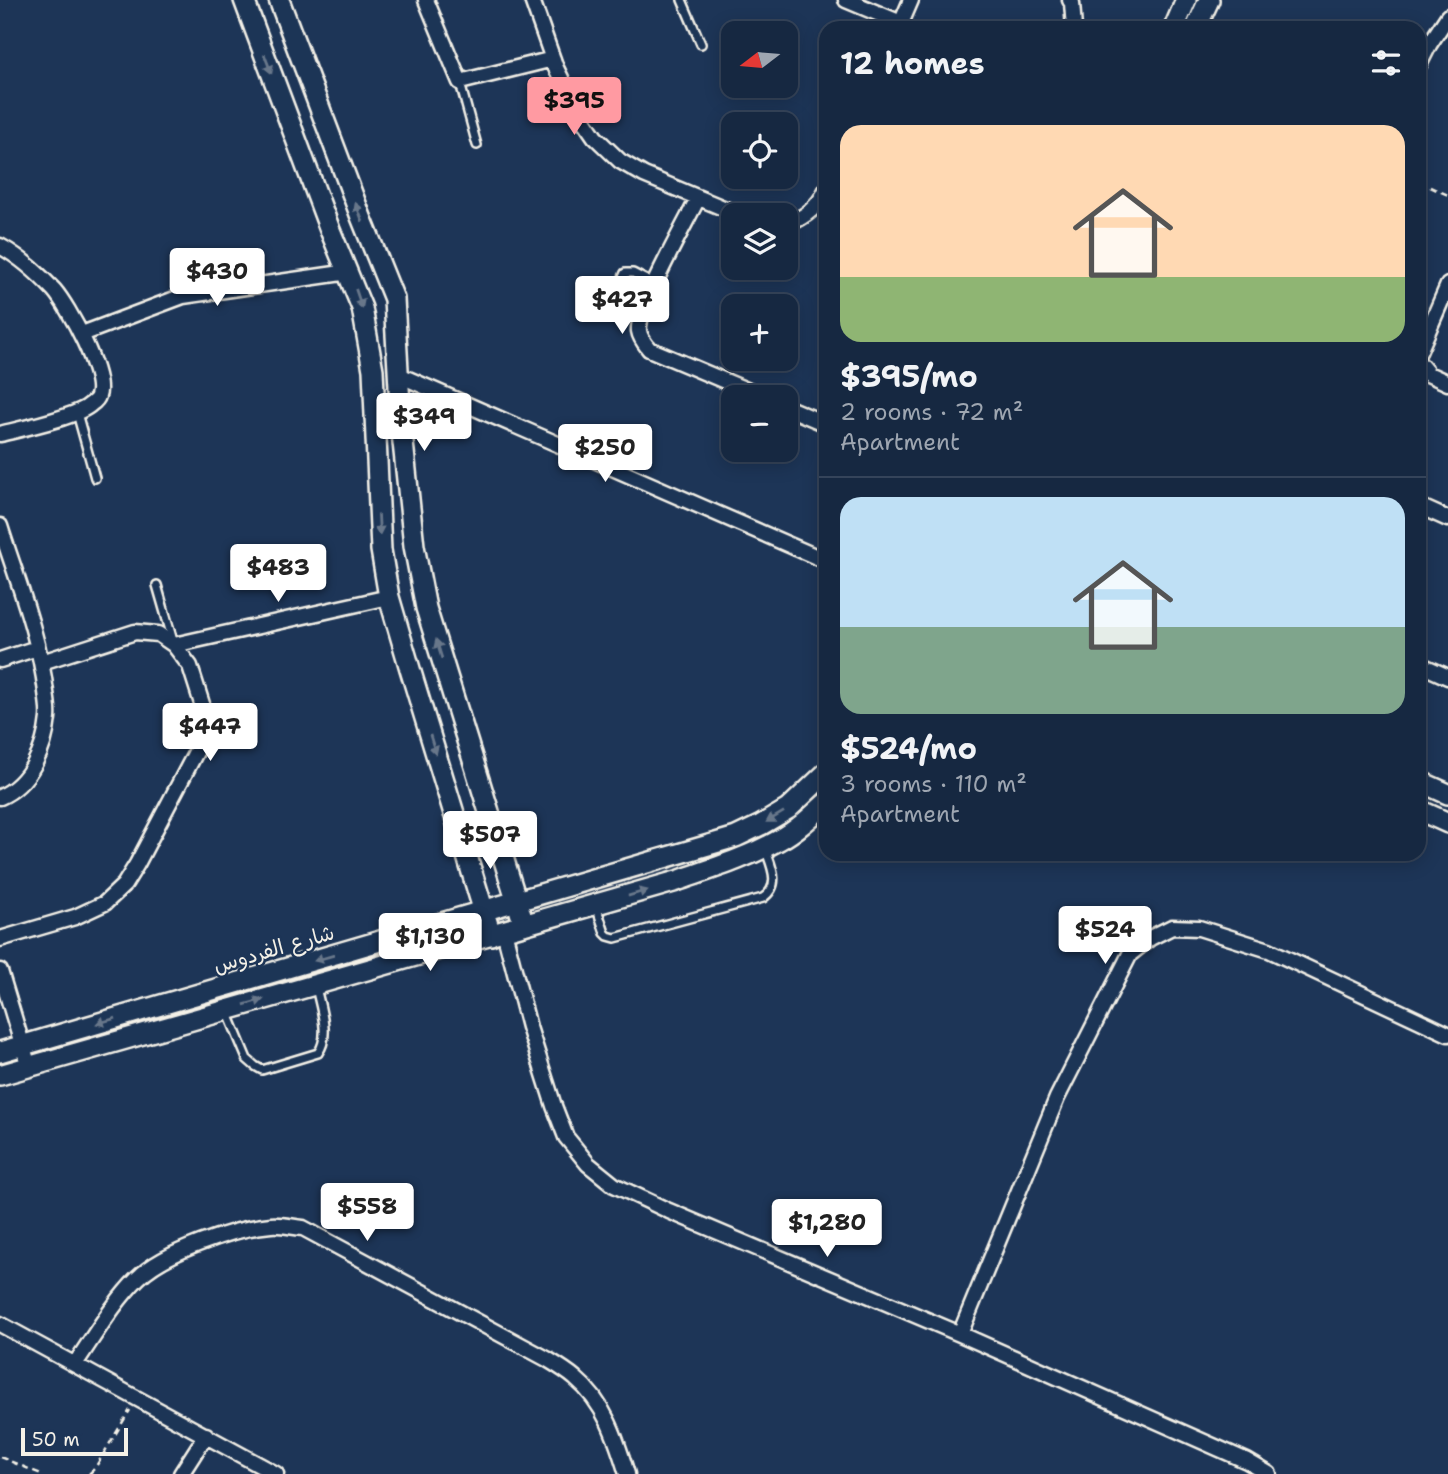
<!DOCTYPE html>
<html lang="en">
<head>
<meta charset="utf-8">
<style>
  body { margin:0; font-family:"Shantell Sans","Playpen Sans Arabic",sans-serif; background:#23344c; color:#f1f3f6; height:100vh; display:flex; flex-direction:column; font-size:26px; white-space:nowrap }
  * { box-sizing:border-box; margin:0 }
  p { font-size:23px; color:#9ea6b1 }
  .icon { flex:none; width:38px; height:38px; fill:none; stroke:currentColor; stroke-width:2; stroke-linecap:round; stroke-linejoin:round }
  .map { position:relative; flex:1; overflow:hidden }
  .details { position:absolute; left:819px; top:21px; width:607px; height:840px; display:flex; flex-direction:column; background:#162841; border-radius:21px; box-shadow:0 4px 18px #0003,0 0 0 2px #35445a }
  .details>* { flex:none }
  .needle { width:46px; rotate:254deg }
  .tools { position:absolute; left:721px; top:21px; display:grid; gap:14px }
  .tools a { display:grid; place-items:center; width:77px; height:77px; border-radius:14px; background:#162841; box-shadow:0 4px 18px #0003,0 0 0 2px #35445a; font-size:35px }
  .scale { position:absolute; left:21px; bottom:18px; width:107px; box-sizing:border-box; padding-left:7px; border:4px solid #f4f1e8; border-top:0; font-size:19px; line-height:24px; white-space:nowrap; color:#f4f1e8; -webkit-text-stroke:5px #1d3557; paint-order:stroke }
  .price { position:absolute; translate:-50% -60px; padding:0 16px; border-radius:7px; background:#fff; color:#222; font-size:23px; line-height:46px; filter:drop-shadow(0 2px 4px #0008) }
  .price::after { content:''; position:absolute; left:50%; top:42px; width:21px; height:16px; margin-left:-10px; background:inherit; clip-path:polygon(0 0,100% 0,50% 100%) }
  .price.selected { background:#ff9aa2; color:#111 }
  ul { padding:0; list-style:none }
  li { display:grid; align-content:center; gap:14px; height:371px; padding:0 21px }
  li+li { border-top:2px solid #35445a }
  li span { display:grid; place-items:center; height:217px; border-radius:21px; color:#555 }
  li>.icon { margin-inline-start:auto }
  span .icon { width:126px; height:126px; fill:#fffc; stroke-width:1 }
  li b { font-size:30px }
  h2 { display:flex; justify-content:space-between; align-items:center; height:84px; padding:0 21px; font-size:30px }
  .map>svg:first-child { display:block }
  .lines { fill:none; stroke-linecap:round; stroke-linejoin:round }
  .lane-casing { stroke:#f4f1e8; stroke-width:12 }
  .street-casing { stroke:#f4f1e8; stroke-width:19 }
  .secondary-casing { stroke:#f4f1e8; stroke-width:24 }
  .path { stroke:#f4f1e8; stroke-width:2.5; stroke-dasharray:7 5; stroke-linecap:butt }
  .lane { stroke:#1d3557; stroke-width:7 }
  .street { stroke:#1d3557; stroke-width:14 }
  .secondary { stroke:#1d3557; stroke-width:19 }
  .oneway { fill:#68778a }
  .labels { text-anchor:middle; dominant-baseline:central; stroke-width:5; stroke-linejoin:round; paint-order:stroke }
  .street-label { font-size:21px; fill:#f4f1e8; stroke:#1d3557 }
</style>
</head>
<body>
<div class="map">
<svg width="1448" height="1474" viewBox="0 0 1448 1474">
  <rect width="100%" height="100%" fill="#1d3557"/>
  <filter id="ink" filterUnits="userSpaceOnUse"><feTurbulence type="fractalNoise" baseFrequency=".0143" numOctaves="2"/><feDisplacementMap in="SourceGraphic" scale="14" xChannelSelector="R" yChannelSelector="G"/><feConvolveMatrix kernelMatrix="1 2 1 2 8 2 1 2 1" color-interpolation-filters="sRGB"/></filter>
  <g filter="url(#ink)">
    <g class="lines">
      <defs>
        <path id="lane" d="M682,0L701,44
          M460,83L477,145
          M639,321L614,309L611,305L625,273H633L654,284
          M77,413L95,478
          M157,585L173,641
          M596,906L605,933L608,936L615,938L763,898C782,885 771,866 765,848
          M227,1011L247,1059L255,1066L262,1070L318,1053C331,1036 320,1007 316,987"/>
        <path id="street" d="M426,0L460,82L553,59
          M532,0L556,68L577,111L595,137L620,161L644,175L740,215
          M846,0L901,23
          M1070,0L1072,3L1074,28
          M899,28L911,0
          M1419,65L1429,45L1448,16
          M698,198C687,221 636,310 639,331C640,338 645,344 649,349L763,397
          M786,225C804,218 818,208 826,190
          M0,246C20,257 38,273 54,290C68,306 106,375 98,396C97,400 94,402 91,404C78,417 20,429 0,434
          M82,334L183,296L349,272
          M1419,352L1448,285
          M1419,363L1428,374L1448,383
          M399,375L826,561
          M786,407L826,424
          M1419,506L1448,519
          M0,526C17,580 39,635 46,692C47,700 49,710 48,718C45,749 30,784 0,797
          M174,645L389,597
          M0,660L37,648
          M1419,664L1448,677
          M504,931L529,1027L554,1106L566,1137L588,1164L614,1185L669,1211L960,1334L1247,1461L1269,1474
          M0,939L75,917L105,903L124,885L137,864L197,750L201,726L203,707L190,666L174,645L158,634L135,632L42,662
          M0,971L29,1067
          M0,1324L276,1474
          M960,1334L1057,1098L1130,954L1150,938L1172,927L1199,928L1269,950L1448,1034
          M75,1364C95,1335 113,1303 138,1278C164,1252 235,1228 271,1225C281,1224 292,1227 303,1228L547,1359C557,1365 567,1371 575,1378C605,1403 616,1438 627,1474
          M181,1474L206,1435"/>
        <path id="secondary" d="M244,0L330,230L362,308L373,370L381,550L389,597L410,669L491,935
          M279,0L361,217L394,299L401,423L414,546L426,608L524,925
          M1174,28L1186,0
          M1196,28L1209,0
          M1419,781L1448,794
          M1419,810L1448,823
          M0,1052L736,837L761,825L788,809L826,773
          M0,1075L677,881C711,869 747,858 779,840C796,831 812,816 826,803"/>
      </defs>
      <use href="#lane" class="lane-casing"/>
      <use href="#street" class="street-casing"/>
      <use href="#secondary" class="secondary-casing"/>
      <path class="path" d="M1419,182L1448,195
        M0,1457L41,1474
        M89,1474L95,1468L130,1410"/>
      <use href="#lane" class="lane"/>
      <use href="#street" class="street"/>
      <use href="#secondary" class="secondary"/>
    </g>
    <defs><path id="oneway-solid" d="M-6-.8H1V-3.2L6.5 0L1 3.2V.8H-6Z" transform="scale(1.75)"/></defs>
    <g class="oneway">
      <use href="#oneway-solid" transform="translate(268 64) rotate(69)"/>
      <use href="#oneway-solid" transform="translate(359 212) rotate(-111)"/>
      <use href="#oneway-solid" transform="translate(359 299) rotate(71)"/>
      <use href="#oneway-solid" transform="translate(379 525) rotate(87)"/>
      <use href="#oneway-solid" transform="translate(439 649) rotate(-107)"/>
      <use href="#oneway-solid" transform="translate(433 745) rotate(73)"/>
      <use href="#oneway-solid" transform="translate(775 817) rotate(149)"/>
      <use href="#oneway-solid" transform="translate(638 893) rotate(-17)"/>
      <use href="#oneway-solid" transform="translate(324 958) rotate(164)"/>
      <use href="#oneway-solid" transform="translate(254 1002) rotate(-16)"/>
      <use href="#oneway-solid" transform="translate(106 1021) rotate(164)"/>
    </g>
  </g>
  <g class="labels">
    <g class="street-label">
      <text transform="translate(274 949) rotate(-16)">شارع الفردوس</text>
    </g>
  </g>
</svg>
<div class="tools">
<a><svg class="needle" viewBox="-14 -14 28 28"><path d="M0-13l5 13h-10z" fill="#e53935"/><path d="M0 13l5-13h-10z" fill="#9ea6b1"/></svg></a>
<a><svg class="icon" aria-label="locate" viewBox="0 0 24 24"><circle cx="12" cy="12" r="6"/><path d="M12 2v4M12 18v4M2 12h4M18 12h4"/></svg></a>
<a><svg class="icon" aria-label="layers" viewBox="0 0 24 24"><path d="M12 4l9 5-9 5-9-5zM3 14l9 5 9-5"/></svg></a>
<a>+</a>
<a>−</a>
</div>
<div class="scale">50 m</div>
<b class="price selected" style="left:574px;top:137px">$395</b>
<b class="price" style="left:217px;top:308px">$430</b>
<b class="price" style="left:622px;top:336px">$427</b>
<b class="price" style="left:424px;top:453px">$349</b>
<b class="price" style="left:605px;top:484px">$250</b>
<b class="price" style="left:278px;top:604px">$483</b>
<b class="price" style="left:210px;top:763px">$447</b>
<b class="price" style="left:490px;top:871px">$507</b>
<b class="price" style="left:1105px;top:966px">$524</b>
<b class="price" style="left:430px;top:973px">$1,130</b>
<b class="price" style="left:367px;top:1243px">$558</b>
<b class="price" style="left:827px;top:1259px">$1,280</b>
<section class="details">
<h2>12 homes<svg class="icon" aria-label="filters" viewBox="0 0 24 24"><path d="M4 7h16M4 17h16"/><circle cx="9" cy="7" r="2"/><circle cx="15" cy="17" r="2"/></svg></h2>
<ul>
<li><span style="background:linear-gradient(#ffd9b3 70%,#8fb573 0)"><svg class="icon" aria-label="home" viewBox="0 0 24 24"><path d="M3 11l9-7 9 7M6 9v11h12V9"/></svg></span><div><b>$395/mo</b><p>2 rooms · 72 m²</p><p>Apartment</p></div></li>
<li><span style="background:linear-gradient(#bfe0f5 60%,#7fa58c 0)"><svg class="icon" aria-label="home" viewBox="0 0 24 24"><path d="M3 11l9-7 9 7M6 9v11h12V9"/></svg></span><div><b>$524/mo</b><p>3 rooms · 110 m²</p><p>Apartment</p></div></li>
</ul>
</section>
</div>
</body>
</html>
